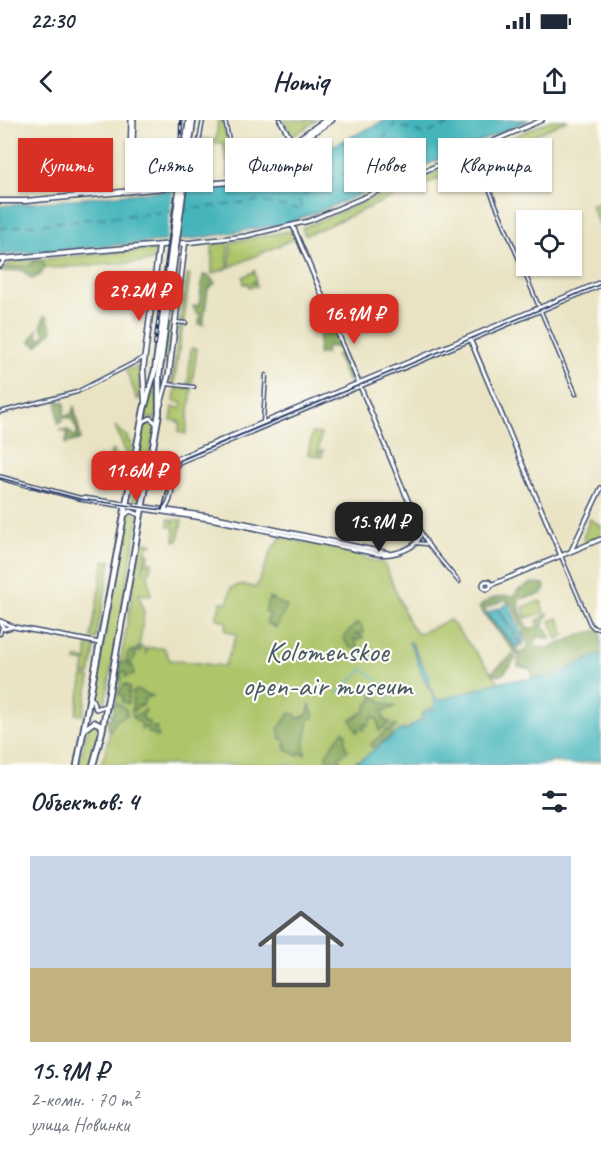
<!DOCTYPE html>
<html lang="ru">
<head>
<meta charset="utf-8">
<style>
  body { margin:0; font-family:Caveat,sans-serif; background:#f6f6f7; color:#1f2937; height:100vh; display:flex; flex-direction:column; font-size:22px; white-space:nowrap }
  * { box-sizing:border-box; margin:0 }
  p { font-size:20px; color:#747a83 }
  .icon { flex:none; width:33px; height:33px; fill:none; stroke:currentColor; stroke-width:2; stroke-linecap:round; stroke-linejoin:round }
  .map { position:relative; height:645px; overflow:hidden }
  .panel { display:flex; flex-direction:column; background:#fff; flex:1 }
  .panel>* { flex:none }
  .hud { position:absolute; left:18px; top:18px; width:566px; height:54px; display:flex; gap:12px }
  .buttons { position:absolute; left:516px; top:90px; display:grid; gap:12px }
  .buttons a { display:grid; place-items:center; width:66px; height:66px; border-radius:0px; background:#fff; box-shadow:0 2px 4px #0004; font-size:30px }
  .price { position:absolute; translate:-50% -51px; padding:0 14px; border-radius:12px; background:#d93025; color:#fff; font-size:20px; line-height:39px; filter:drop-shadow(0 2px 3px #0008) }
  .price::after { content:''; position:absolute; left:50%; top:36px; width:18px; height:14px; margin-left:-9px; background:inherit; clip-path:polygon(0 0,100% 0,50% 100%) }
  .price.active { background:#222; color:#fff }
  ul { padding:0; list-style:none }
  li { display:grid; align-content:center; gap:12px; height:318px; padding:0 30px }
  li span { display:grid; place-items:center; height:186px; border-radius:0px; color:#555 }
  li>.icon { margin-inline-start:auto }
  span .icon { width:108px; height:108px; fill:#fffc; stroke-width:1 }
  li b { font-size:26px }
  h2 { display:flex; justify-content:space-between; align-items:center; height:72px; padding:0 30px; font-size:26px }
  .pill { padding:0 21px; border-radius:0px; background:#fff; box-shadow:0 2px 4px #0004; font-size:21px; line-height:54px }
  .pill.active { background:#d93025; color:#fff }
  .status { display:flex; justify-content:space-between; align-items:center; height:42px; padding:0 30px; background:#fff; direction:ltr }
  .status svg { height:16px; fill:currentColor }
  header { display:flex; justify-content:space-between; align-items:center; height:78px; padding:0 30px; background:#fff; font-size:27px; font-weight:700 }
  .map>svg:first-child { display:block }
  .green { fill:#aec56a; stroke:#647a64; stroke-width:1.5 }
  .forest { fill:#8aaa5e; stroke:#526c5e; stroke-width:1.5; fill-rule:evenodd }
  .water { fill:#45b5bb; stroke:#30728c; stroke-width:1.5 }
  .pier { fill:#e9e3c3 }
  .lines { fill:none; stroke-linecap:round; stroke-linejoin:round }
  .stream { stroke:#45b5bb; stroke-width:1.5 }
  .ferry { stroke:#2a5e7f; stroke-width:1.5; stroke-dasharray:8 6; stroke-linecap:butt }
  .minor-casing { stroke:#3a4a6d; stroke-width:5 }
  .tertiary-casing { stroke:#3a4a6d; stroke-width:6 }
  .secondary-casing { stroke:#3a4a6d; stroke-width:7 }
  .primary-casing { stroke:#3a4a6d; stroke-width:8 }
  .minor { stroke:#fff; stroke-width:2 }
  .tertiary { stroke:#fff; stroke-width:3 }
  .secondary { stroke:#fff; stroke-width:4 }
  .primary { stroke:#fff; stroke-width:4.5 }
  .tram { stroke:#1b2f5e; stroke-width:1.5 }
  .rail-casing { stroke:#1b2f5e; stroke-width:4 }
  .rail { stroke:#fdfcf7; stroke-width:1.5; stroke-dasharray:4.5; stroke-linecap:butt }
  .primary-bridge-casing { stroke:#3a4a6d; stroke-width:8; stroke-linecap:butt }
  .primary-bridge { stroke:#fff; stroke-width:4.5 }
  .labels { text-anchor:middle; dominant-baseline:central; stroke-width:4.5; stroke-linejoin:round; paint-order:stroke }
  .park-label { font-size:30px; fill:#475c62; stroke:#fdfcf7 }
</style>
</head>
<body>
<div class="status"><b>22:30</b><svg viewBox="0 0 49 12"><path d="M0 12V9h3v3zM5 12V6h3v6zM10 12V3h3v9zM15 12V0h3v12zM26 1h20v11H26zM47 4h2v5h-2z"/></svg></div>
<header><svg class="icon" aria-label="back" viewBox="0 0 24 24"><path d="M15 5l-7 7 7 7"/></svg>Homiq<svg class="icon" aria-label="share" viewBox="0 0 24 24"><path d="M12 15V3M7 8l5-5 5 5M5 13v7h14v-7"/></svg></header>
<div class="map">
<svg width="601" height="645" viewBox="0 0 601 645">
  <rect width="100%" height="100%" fill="#fdfcf7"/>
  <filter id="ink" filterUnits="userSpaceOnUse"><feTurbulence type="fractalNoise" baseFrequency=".0167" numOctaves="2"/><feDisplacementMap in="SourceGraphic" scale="12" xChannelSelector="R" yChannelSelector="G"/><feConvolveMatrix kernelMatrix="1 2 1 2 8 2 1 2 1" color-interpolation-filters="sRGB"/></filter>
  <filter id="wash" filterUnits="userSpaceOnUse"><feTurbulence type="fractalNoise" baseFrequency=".008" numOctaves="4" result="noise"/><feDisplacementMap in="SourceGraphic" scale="24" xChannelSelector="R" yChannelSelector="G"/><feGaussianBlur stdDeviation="1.35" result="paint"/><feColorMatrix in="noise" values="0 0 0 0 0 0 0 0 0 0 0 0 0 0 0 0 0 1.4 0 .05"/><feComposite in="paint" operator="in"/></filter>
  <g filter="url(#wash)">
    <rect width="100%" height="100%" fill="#e9e3c3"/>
    <path class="green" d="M218,0H223L234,55L228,56L229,52L223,23L205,24L199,49L203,18L216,20Z
      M284,0H317L293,16Z
      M551,0H568L485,37L484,34L502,22Z
      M313,16L318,28L315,31L269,54L230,64L263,49Z
      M454,44H473L402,74L399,72L397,69Z
      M393,70L395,76L318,110L305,115L302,108Z
      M601,81V108H600L591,85Z
      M290,111L296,118L230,147L231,122Z
      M228,123V148L212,154V124Z
      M152,129L155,132L154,140L148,142L1,151L10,142Z
      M255,151L256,161L251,163H256L257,166L249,167L248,163L244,164L243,157Z
      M187,155H190L184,202H180Z
      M168,202L173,203L167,244H163Z
      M180,204H183L174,264L171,263Z
      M191,228L197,229L192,264L188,266Z
      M139,246L140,279H137L126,250Z
      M158,251L156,299L145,297Z
      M176,267L192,269L186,314L179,312L180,302L171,300L173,287L181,288L182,283L174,281Z
      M151,300L155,304L142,379L139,382L132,381L144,303Z
      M115,306L128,317L127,321L132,322L129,344L124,343V338L119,357L110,332L114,330L118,339L125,336L126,333Z
      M312,313L321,314L318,333L323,330L322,337L308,334Z
      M129,392L139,395L105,584L96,588L93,583L126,395Z
      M168,399H172L173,404L174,400H182L178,421H174L175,408L168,406Z
      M590,399L601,406V415L585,422L583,418Z
      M280,417L365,435L364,438L384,443L409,503L418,514L450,500L499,562L438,581L431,591L428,589L421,595L423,599L404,611L401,610L354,645H100L105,634L121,559L120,544L141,424L147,422L152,424L147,426L142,453L147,433H150L147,444L152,442L148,455L151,473V475L139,474L144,493L139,529L138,531L137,527L136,531L130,532H140L141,527L145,528L146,533L148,528H164L170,540L224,546L237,515L225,510L227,502L216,498L221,482L228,483L231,468L242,464L256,468L274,425H277Z
      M104,441H111L96,519L91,518Z
      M541,481L544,493L526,498L523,487Z
      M558,498L565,515L557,519L550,501Z
      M87,524L95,527L90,555L83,554L85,543L76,541L77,538L87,540Z
      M83,556L90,558L83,595L76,594Z
      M94,603L101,610L91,645H79L88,607Z"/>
    <path class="forest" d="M34,141L43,140L45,147L40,155L32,159L22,150L2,152L5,147L30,146Z
      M203,155L209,156L215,163L208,169L203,205L199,204L200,194L196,193L193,186L199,185Z
      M326,192L341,228L327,226L326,234H318L321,198L318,197Z
      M44,196H47L52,211L37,226L30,221L37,210L38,218L42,219L45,213L41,207Z
      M342,233L354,260L352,261L347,260L336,235Z
      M60,281L65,283L64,295L72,294L74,286L81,319L65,324L68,313L60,310H68L76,318L77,310L71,298H62V302L58,303L57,282Z
      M532,463L544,464L545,468L541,474L520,479L518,485L528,510L537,507V501L548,494L542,508L548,510L550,518L538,517L533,527L548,528L585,513L601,510V534L552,557L530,559L532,554L530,549L518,546L519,534L517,535L479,488C486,479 503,474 514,477L518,470ZM504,480L512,483L528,523V529L520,533L486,495L485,488Z
      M269,478L287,486L276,508L266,503L270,494L265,492Z
      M357,503L361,505L364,513L356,514L363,517L359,520L354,519L358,526L355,529L349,527L343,517Z
      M133,530L136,536L128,546H133L134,554L125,557L126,552H122L113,574L116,553L121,551L119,546L122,542L128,543L126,541L128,533Z
      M513,535L516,538L503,554L494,555L492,552Z
      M125,564L130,567L128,584L122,582L123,576L118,574Z
      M137,570L153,576L145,578L143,586L139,585L132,593L133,572Z
      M373,574L383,583L395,587L382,591L385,601L391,602L379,611L378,601L373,596L368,606L364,604V610L361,608L357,612L351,600L365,591L367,584L371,583Z
      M117,583L126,590L127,595L117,600L109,612L107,600L113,597L110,593H114L113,585Z
      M310,585L314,597L308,600C310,610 302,619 305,633L304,635L299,632L298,636L285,628L286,620L281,619L278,609L290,593L295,594L297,599L307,595Z
      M146,590L142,598L150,603L149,607H157L155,609L159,616L155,617L152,612L148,614L146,607L141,610L142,605L132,597Z
      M394,604L397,606L390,612L392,616L372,628L370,625Z
      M343,611L346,614L345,624L348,630L339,637L342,642L336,645L339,643L337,640L326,639V634Z"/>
    <path class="water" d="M386,0H529L328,88L284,104L199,118L0,135V86L247,63L268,57Z
      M509,483L524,521L523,525L499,489Z
      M497,488L520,525L519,527L515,526L486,494Z
      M409,523L411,522L430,559L428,564L438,581L502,561L552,557L601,534V640L573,644L555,642L533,645H354L402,609L404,611L423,599L421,596L428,588L431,591L434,588C437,577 429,570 425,560C418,548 418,535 409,523Z"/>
    <path class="pier" d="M187,66L179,122L166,123L174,67Z"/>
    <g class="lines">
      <path class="stream" d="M361,547L382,565L391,567
        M337,573L363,550
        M388,581L391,570"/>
      <path class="ferry" d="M181,90L258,81L303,90L299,80C316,64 337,59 356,46C372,37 383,19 394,4L425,14L460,0
        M0,108L174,91
        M354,645L358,640"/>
    </g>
  </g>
  <g filter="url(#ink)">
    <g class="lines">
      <defs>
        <path id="minor" d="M225,0L236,57
          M476,38L576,274
          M471,39L492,23
          M452,40L470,39
          M195,54L201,64
          M191,65L203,0
          M175,202L186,203
          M167,264L194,267
          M0,292L77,272L145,237
          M263,303L266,255
          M421,412L429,426L459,462
          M416,423L426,424
          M561,436L590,504L594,508H601
          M0,514L2,507"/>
        <path id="tertiary" d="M280,0L292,21L296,22
          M132,43L134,0
          M129,72L131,0
          M185,123L246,116L309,101L542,0
          M0,146L6,138
          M470,219L561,436
          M143,302L150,298L156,303
          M152,334L176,339L601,162
          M0,357L86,380L215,400L377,434C392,436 423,429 420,409L293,106
          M5,359L30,366
          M82,378L216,397L388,433
          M161,391C177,383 168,354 179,342L601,165
          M125,395L130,391L140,395
          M571,431L601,368
          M483 465a4 4 0 1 1 8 0a4 4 0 1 1-8 0Z
          M491,465L601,419
          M0,501L14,507L100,523
          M0,501L4,509L12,507
          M92,579L96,589L105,586"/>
        <path id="secondary" d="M282,30L326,0
          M0,81H25L229,62L256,51L332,0
          M0,139L185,123L169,253L160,286
          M145,283L143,250L159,126
          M86,608L94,602L100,605L102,611"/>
        <path id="primary" d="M182,49L189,0
          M186,50L193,0
          M77,645L144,289L155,250L162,201
          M93,645L102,612L159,293V256L166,201"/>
      </defs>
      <use href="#minor" class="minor-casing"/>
      <use href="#tertiary" class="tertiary-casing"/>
      <use href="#secondary" class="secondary-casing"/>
      <use href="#primary" class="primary-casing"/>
      <use href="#minor" class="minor"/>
      <use href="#tertiary" class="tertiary"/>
      <use href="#secondary" class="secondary"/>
      <use href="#primary" class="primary"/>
      <path class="tram" d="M0,358L80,379L162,390L172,350L181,340L601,164"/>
      <defs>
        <path id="rail" d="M155,224L180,47L181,0"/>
      </defs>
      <use href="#rail" class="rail-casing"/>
      <use href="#rail" class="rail"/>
      <defs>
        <path id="primary-bridge" d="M162,201L182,49
          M166,201L186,50"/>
      </defs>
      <use href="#primary-bridge" class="primary-bridge-casing"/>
      <use href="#primary-bridge" class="primary-bridge"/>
    </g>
  </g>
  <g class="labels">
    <g class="park-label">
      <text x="327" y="531">Kolomenskoe<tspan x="327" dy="34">open-air museum</tspan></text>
    </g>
  </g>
</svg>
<div class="buttons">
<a><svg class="icon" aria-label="locate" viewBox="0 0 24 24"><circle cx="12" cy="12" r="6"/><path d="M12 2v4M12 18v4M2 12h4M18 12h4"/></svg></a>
</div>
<b class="price" style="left:139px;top:202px">29.2M ₽</b>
<b class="price" style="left:354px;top:225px">16.9M ₽</b>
<b class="price" style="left:136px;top:382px">11.6M ₽</b>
<b class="price active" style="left:379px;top:433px">15.9M ₽</b>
<div class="hud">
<a class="pill active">Купить</a>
<a class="pill">Снять</a>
<a class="pill">Фильтры</a>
<a class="pill">Новое</a>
<a class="pill">Квартира</a>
</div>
</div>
<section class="panel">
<h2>Объектов: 4<svg class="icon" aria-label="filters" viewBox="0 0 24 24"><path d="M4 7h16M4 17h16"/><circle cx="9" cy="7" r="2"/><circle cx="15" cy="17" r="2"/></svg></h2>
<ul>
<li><span style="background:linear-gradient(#c9d6e8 60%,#c2b280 0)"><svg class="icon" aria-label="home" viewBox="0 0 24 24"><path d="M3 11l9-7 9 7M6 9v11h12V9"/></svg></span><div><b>15.9M ₽</b><p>2-комн. · 70 m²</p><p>улица Новинки</p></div></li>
</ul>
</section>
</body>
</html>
